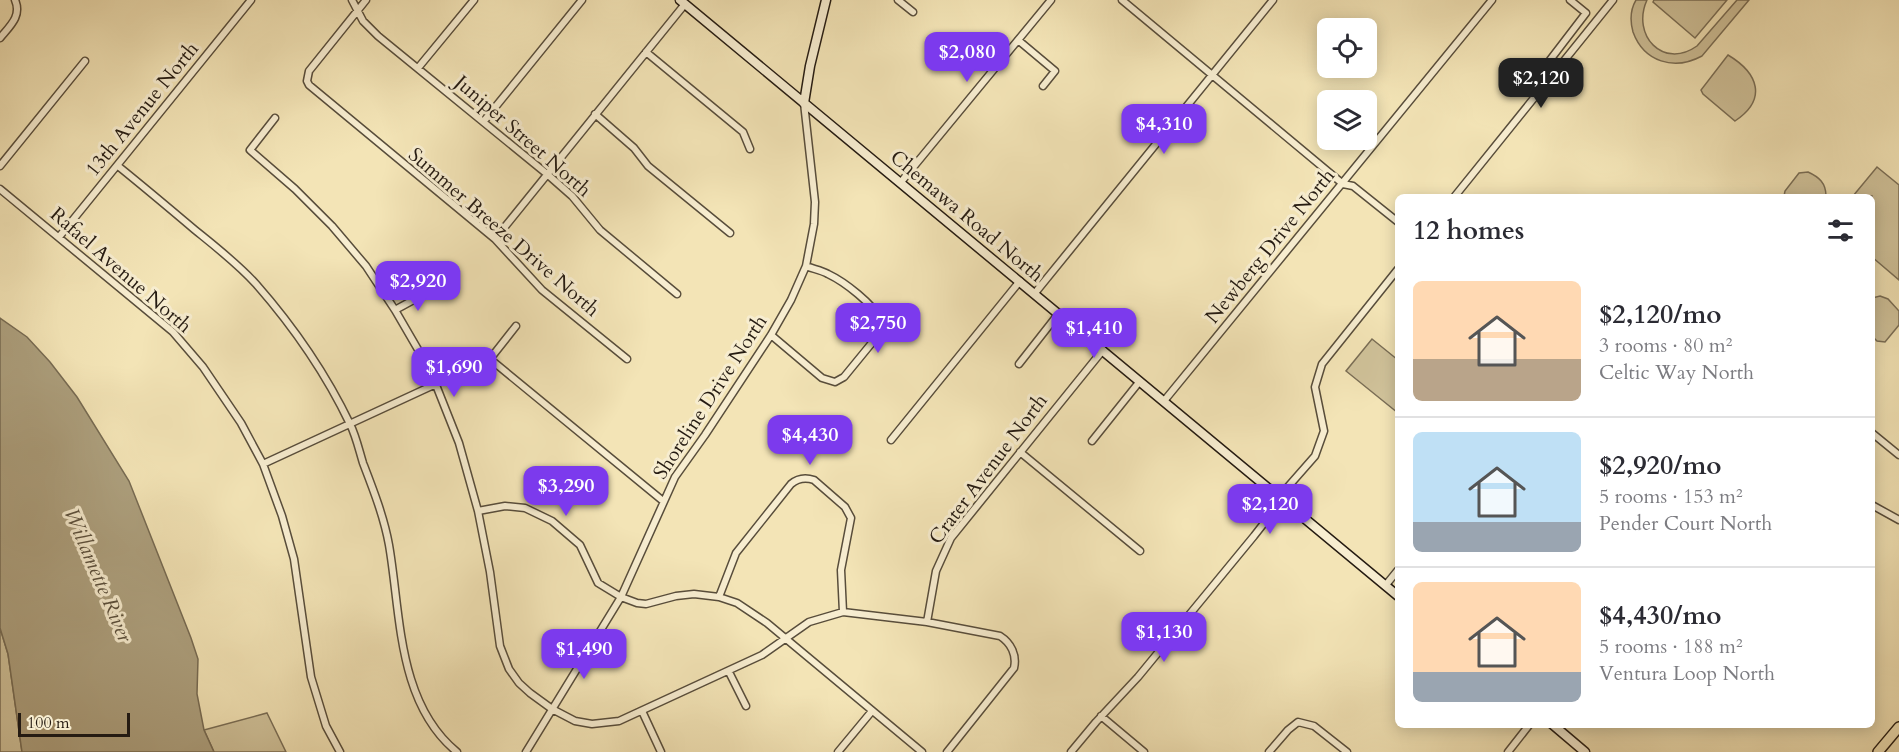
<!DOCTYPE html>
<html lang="en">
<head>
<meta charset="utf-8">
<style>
  body { margin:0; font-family:Cardo,serif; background:#f7f7f7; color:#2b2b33; height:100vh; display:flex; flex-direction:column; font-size:22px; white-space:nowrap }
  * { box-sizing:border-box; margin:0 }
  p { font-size:20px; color:#7c7c81 }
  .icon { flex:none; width:33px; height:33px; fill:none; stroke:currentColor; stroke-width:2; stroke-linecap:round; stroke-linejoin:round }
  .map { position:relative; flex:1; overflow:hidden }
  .panel { position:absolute; left:1395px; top:194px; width:480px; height:534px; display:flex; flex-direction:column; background:#fff; border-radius:9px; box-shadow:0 3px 15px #0003 }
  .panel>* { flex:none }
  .controls { position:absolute; left:1317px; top:18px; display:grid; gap:12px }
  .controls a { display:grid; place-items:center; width:60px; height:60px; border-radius:9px; background:#fff; box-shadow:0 3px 15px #0003; font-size:30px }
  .scale { position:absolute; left:18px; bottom:15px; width:112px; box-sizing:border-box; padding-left:6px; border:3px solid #251b12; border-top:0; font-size:16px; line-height:21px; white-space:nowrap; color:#251b12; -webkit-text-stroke:4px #f7edd0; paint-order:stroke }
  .price { position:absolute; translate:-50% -51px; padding:0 14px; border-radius:12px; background:#7c3aed; color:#fff; font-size:20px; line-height:39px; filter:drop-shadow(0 2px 3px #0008) }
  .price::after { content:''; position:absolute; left:50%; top:36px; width:18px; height:14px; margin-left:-9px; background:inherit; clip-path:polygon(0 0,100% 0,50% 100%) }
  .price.selected { background:#222; color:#fff }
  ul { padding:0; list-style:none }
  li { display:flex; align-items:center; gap:18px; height:150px; padding:0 18px }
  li+li { border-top:2px solid #e1e1e2 }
  li span { display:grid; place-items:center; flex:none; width:168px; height:120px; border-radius:9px; color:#555 }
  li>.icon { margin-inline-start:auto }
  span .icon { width:72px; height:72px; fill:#fffc; stroke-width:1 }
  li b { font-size:26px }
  h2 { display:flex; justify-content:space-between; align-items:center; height:72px; padding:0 18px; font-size:26px }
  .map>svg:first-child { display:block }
  .green { fill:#d0c29a; stroke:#7a6e56; stroke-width:1.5 }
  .water { fill:#ada07e; stroke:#776b53; stroke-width:1.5 }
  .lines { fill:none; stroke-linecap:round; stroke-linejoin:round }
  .street-casing { stroke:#584d3b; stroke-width:9 }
  .secondary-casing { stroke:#251b12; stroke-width:11 }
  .primary-casing { stroke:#251b12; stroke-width:12 }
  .street { stroke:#f7edd0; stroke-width:6 }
  .secondary { stroke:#f7edd0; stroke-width:8 }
  .primary { stroke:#f3e4b6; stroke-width:9 }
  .labels { text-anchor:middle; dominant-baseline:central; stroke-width:6; stroke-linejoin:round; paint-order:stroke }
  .street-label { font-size:20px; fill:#251b12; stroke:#f7edd0 }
  .water-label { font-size:21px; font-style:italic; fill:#5b503d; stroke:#f7edd0 }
</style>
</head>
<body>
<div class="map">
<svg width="1899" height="752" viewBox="0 0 1899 752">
  <rect width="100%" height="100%" fill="#f3e4b6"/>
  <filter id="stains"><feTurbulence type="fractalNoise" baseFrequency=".00333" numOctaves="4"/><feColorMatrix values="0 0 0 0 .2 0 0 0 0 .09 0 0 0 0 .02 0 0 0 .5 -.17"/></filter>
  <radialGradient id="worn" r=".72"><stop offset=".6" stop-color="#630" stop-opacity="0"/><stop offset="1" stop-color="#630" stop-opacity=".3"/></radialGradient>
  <path class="green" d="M1636,0H1647C1631,35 1663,70 1697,46L1737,0H1749L1702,56C1674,71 1644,62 1633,32C1630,21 1630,10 1636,0Z
    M1654,0H1727L1695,38L1653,2Z
    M1728,55C1758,73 1768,99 1735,121L1703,94L1701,90Z
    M1877,167L1899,185V280L1872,257V196H1853Z
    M1808,172C1819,177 1826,183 1826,196H1784L1785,191L1799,173Z
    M1880,296L1888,299L1899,311V325L1885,342L1877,341L1872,336V298Z
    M1372,339L1398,360V413L1346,371Z
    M0,628L8,654L22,752H0Z
    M267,713L286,752H214L204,730Z"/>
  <path class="water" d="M0,318L27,337L50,362L77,397L129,481L191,638L198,659L197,694L204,730L214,752H22L8,654L0,628Z"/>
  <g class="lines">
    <defs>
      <path id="street" d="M352,0L363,21L378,36L547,174L572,196L600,230L677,294
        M366,0L309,71L307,81L309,85L495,239L542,290L627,359
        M898,0L913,12
        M1122,0L1343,184L1353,186L1398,222
        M0,38C10,26 22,16 15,0
        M1018,40L1055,71L1043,86
        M646,52L743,132L750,149
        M1550,60L1586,13L1570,0
        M418,68L474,0
        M595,114L634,148L648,166L730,233
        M275,118L250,150L295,189L332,226L366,266L395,310L420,353L436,385L459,443L478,511L490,572L500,646L509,669L519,683L530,693L552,709L575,721L592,724L619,721L762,655L809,622L843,612L927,622L1000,636C1011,643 1017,655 1014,668L947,752
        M484,121L582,0
        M0,166L85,61
        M118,166C144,187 169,208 195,230C216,247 238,264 256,284C292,325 326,374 350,424C356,436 359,450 363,463C373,489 384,517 389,545C401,614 397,703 457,752
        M901,182L1051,0
        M0,189L173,332L203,367L241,423L263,464L282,516L294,559L311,677L326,726L340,752
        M1455,196L1613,0
        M59,237L251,0
        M495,239L685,4
        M1035,293L1273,0
        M395,310L428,292
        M771,335L822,378L835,382L844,377L880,333L881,320C873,304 845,282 828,274C821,270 813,269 806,266
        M490,359L663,501
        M1019,364L1059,313
        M1164,401L1492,0
        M1872,433L1899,455
        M891,440L1020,281
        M1092,441L1140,381
        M1020,452L1140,551
        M263,464L490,359L516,326
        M1872,505L1899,520
        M478,511L505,506L525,508L552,521L580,545L598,583L621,597L637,603L646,604L676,596L694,594L719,597L737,603L767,623L922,752
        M1385,586L1398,570
        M719,597L736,553L791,484C798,478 805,477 814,480L845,507L851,518L841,570L843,612
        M927,622L936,571L951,538L1103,350
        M729,672L746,706
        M642,711L661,752
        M1101,716L1144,752
        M526,752L621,597L675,477L705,435L771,335L791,300L806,266L814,224L815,202L804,103
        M838,752L872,711
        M1071,752L1096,722L1138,677L1254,536L1275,509L1286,489L1315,456L1324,431L1315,387L1322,364L1398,269
        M1269,752L1288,730L1298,722L1314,726L1347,752
        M1508,752L1530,724"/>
      <path id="secondary" d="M680,0L1398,596
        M804,103L810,66L826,0
        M1552,724L1585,752"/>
      <path id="primary" d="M1878,752L1899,727"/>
    </defs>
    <use href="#street" class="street-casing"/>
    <use href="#secondary" class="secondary-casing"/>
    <use href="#primary" class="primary-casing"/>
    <use href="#street" class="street"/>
    <use href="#secondary" class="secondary"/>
    <use href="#primary" class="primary"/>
  </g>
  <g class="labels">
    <g class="street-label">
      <text transform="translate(142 109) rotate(-51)">13th Avenue North</text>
      <text transform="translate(523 136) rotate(41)">Juniper Street North</text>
      <text transform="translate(967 216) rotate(40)">Chemawa Road North</text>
      <text transform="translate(504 232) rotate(41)">Summer Breeze Drive North</text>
      <text transform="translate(1270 246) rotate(-51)">Newberg Drive North</text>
      <text transform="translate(121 270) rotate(41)">Rafael Avenue North</text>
      <text transform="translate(710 397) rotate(-57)">Shoreline Drive North</text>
      <text transform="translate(988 469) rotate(-53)">Crater Avenue North</text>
    </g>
    <g class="water-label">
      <text transform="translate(98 575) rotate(67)">Willamette River</text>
    </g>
  </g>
  <rect width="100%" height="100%" filter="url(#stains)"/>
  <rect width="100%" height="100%" fill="url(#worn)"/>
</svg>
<div class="controls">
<a><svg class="icon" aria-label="locate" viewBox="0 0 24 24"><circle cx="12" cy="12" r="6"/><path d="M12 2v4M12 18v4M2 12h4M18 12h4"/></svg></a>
<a><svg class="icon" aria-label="layers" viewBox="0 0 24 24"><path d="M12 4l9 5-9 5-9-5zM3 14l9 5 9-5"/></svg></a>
</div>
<div class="scale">100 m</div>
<b class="price" style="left:967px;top:83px">$2,080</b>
<b class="price selected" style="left:1541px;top:109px">$2,120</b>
<b class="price" style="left:1164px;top:155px">$4,310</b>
<b class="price" style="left:418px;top:312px">$2,920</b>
<b class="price" style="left:878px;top:354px">$2,750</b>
<b class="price" style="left:1094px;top:359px">$1,410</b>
<b class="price" style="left:454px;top:398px">$1,690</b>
<b class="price" style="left:810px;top:466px">$4,430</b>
<b class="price" style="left:566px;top:517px">$3,290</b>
<b class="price" style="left:1270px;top:535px">$2,120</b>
<b class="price" style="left:1164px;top:663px">$1,130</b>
<b class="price" style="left:584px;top:680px">$1,490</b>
<section class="panel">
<h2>12 homes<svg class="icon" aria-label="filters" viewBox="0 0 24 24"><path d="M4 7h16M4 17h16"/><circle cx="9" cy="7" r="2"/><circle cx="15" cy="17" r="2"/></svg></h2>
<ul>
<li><span style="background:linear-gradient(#ffd9b3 65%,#b9a48a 0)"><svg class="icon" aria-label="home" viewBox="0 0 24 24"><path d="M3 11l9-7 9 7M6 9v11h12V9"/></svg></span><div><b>$2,120/mo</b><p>3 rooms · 80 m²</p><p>Celtic Way North</p></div></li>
<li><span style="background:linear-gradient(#bfe0f5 75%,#9aa5b1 0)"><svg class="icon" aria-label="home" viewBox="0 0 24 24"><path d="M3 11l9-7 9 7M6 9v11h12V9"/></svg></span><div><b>$2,920/mo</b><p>5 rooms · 153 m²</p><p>Pender Court North</p></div></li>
<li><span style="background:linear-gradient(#ffd9b3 75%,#9aa5b1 0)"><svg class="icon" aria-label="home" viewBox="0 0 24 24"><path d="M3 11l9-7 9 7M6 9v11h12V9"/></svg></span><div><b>$4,430/mo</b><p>5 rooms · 188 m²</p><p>Ventura Loop North</p></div></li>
</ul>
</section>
</div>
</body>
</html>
